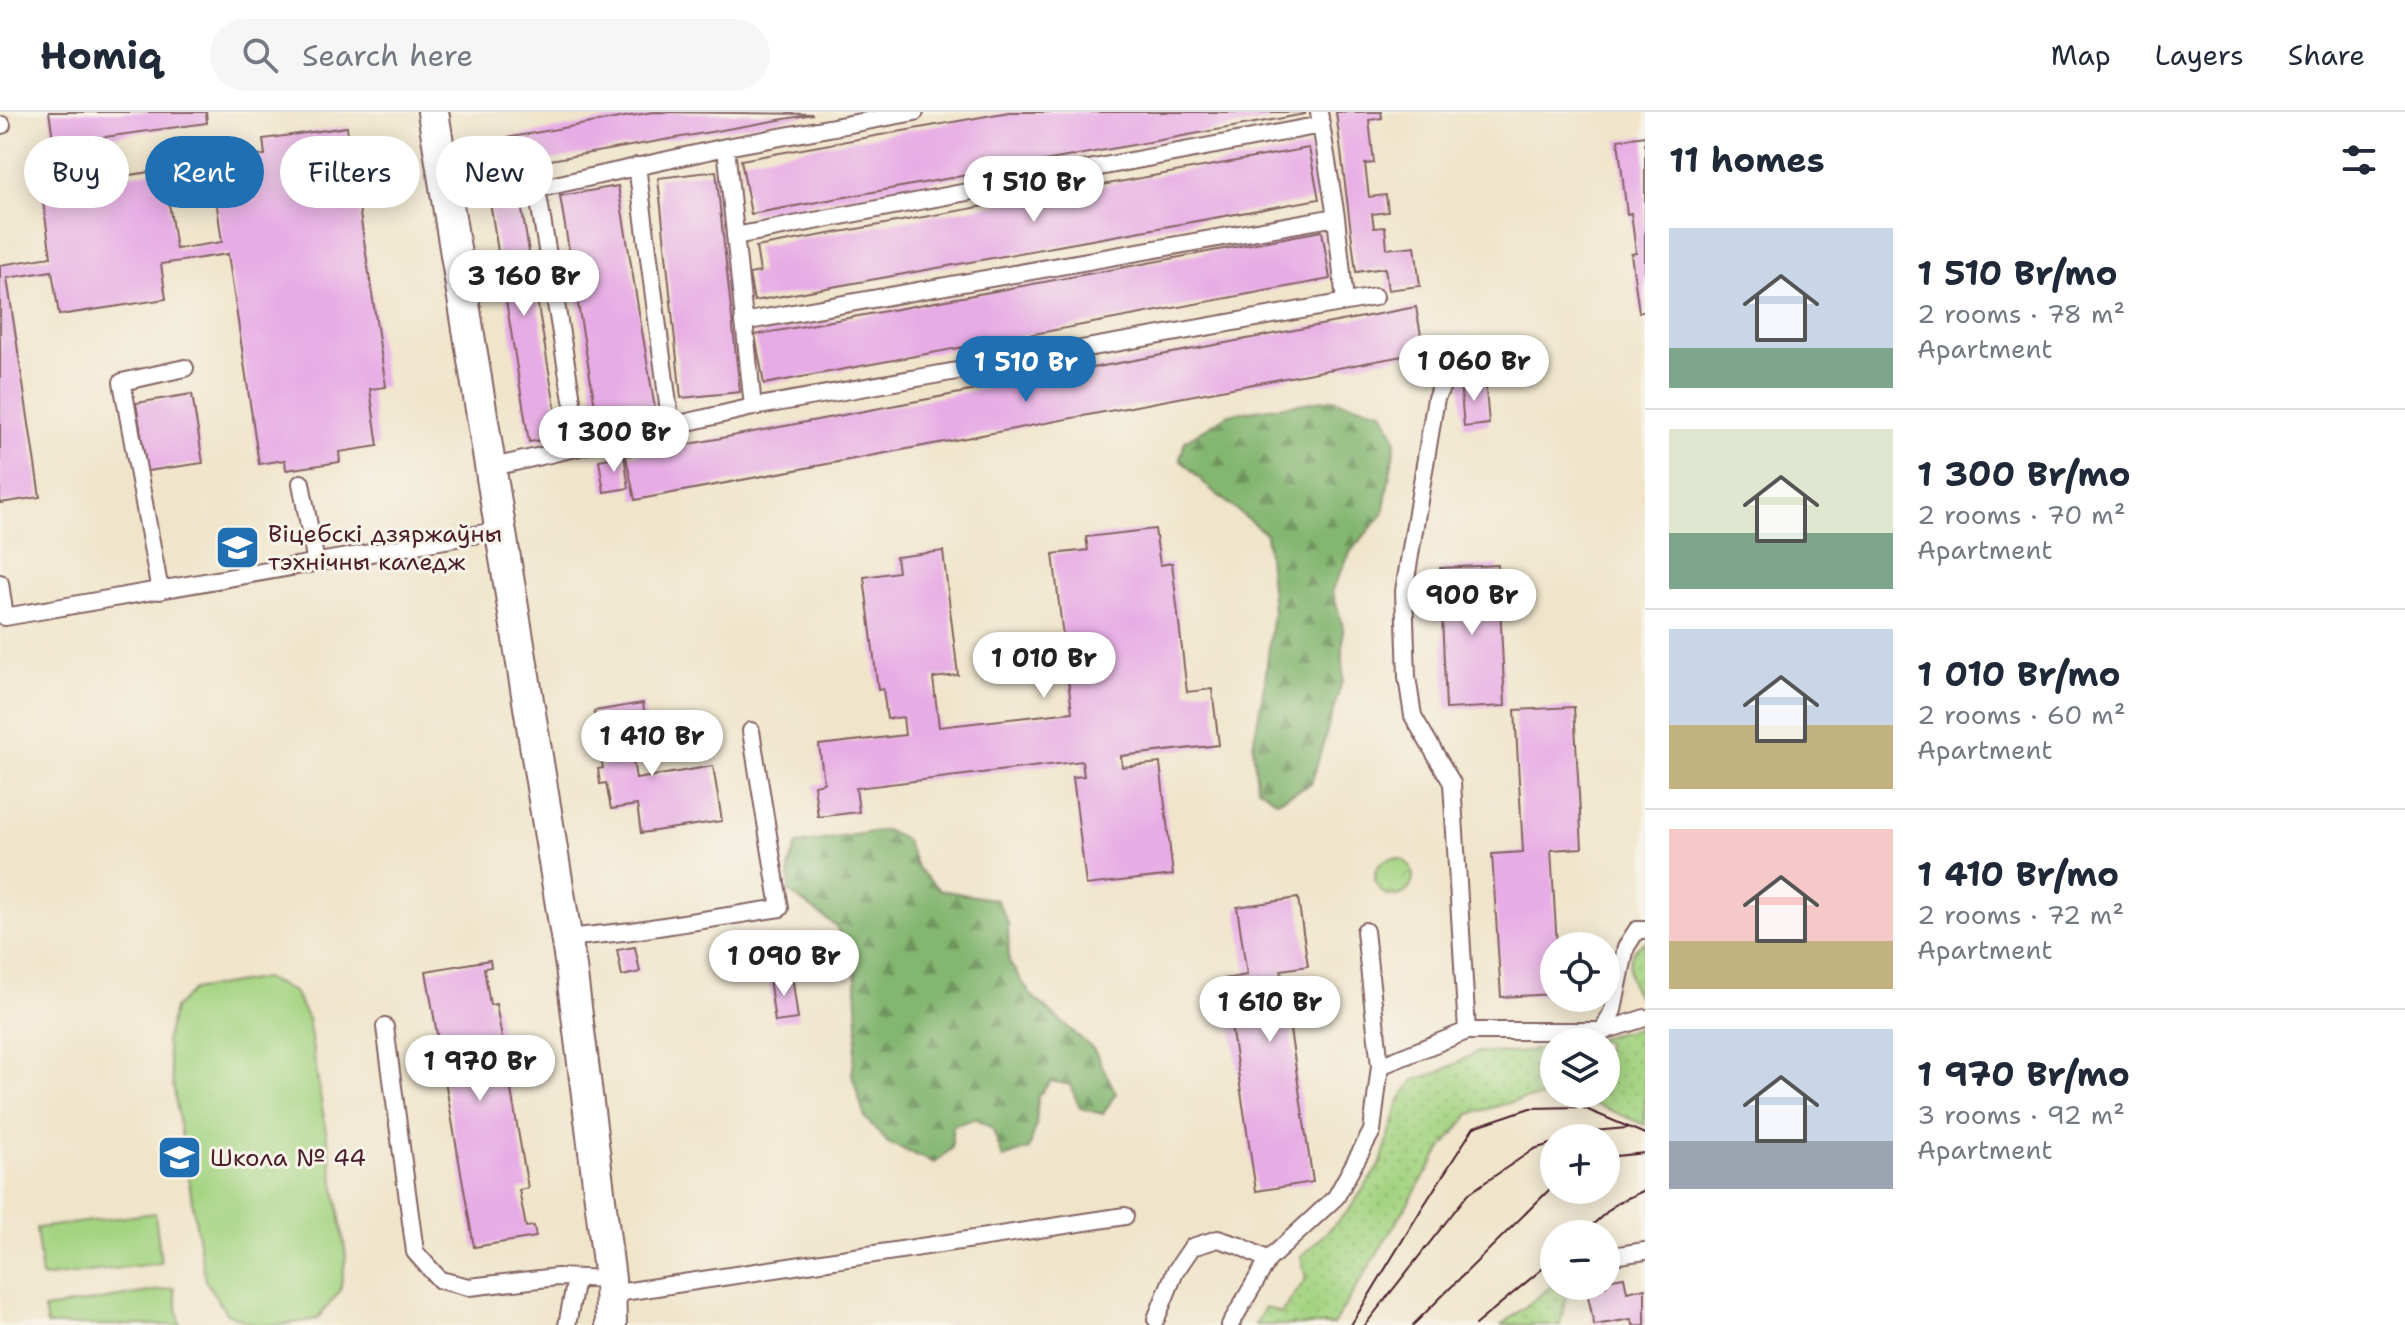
<!DOCTYPE html>
<html lang="en">
<head>
<meta charset="utf-8">
<style>
  body { margin:0; font-family:"Shantell Sans",sans-serif; background:#f6f6f7; color:#1f2937; height:100vh; display:flex; flex-direction:column; font-size:30px; white-space:nowrap }
  * { box-sizing:border-box; margin:0 }
  p { font-size:26px; color:#747a83 }
  .icon { flex:none; width:44px; height:44px; fill:none; stroke:currentColor; stroke-width:2; stroke-linecap:round; stroke-linejoin:round }
  .map { position:relative; flex:1; overflow:hidden }
  .details { display:flex; flex-direction:column; background:#fff; width:760px }
  .details>* { flex:none }
  .hud { position:absolute; left:24px; top:24px; width:760px; height:72px; display:flex; gap:16px }
  .buttons { position:absolute; left:1540px; top:820px; display:grid; gap:16px }
  .buttons a { display:grid; place-items:center; width:80px; height:80px; border-radius:50%; background:#fff; box-shadow:0 4px 20px #0003; font-size:40px }
  .price { position:absolute; translate:-50% -68px; padding:0 18px; border-radius:28px; background:#fff; color:#222; font-size:26px; line-height:52px; filter:drop-shadow(0 2px 4px #0008) }
  .price::after { content:''; position:absolute; left:50%; top:48px; width:24px; height:18px; margin-left:-12px; background:inherit; clip-path:polygon(0 0,100% 0,50% 100%) }
  .price.active { background:#1f6fb2; color:#fff }
  ul { padding:0; list-style:none }
  li { display:flex; align-items:center; gap:24px; height:200px; padding:0 24px }
  li+li { border-top:2px solid #e0e1e3 }
  li span { display:grid; place-items:center; flex:none; width:224px; height:160px; border-radius:0px; color:#555 }
  li>.icon { margin-inline-start:auto }
  span .icon { width:96px; height:96px; fill:#fffc; stroke-width:1 }
  li b { font-size:34px }
  h2 { display:flex; justify-content:space-between; align-items:center; height:96px; padding:0 24px; font-size:34px }
  .tag { padding:0 28px; border-radius:36px; background:#fff; box-shadow:0 4px 20px #0003; font-size:28px; line-height:72px }
  .tag.active { background:#1f6fb2; color:#fff }
  header { display:flex; align-items:center; gap:48px; box-sizing:border-box; height:112px; padding:0 40px; background:#fff; border-bottom:2px solid #e0e1e3 }
  header strong { font-size:38px }
  nav { display:flex; gap:44px; margin-inline-start:auto; font-size:28px }
  .search { width:560px; height:72px; background:#f6f6f7; display:flex; align-items:center; gap:20px; box-sizing:border-box; padding:0 28px; border-radius:44px; color:#747a83; font-size:30px }
  main { display:flex; flex:1; min-height:0 }
  .map>svg:first-child { display:block }
  .grass { fill:url(#grass-dots); stroke:#777a56; stroke-width:2 }
  .forest { fill:url(#forest-firs); stroke:#666a4e; stroke-width:2 }
  .park { fill:url(#park-crowns); stroke:#777a56; stroke-width:2 }
  .garden { fill:#a4d482; stroke:#777a56; stroke-width:2 }
  .building { fill:#e7ace5 }
  .lines { fill:none; stroke-linecap:round; stroke-linejoin:round }
  .lane-casing { stroke:#846463; stroke-width:20 }
  .street-casing { stroke:#846463; stroke-width:34 }
  .lane { stroke:#fff; stroke-width:16 }
  .street { stroke:#fff; stroke-width:30 }
  .tram { stroke:#4a1f2b; stroke-width:2 }
  .labels { text-anchor:middle; dominant-baseline:central; stroke-width:6; stroke-linejoin:round; paint-order:stroke }
  .poi-label { font-size:24px; fill:#4a1f2b; stroke:#f7f3e8; text-anchor:start }
</style>
</head>
<body>
<header>
<strong>Homiq</strong>
<div class="search"><svg class="icon" aria-label="search" viewBox="0 0 24 24"><circle cx="10" cy="10" r="6"/><path d="M15 15l6 6"/></svg>Search here</div>
<nav><a>Map</a><a>Layers</a><a>Share</a></nav>
</header>
<main>
<div class="map">
<svg width="1645" height="1213" viewBox="0 0 1645 1213">
  <defs>
    <pattern id="grass-dots" width="8" height="8" patternUnits="userSpaceOnUse" patternTransform="scale(2)"><rect width="8" height="8" fill="#a4d482"/><path d="M2 2h.1M6 6h.1" fill="none" stroke="#8fb670" stroke-width="1.8" stroke-linecap="round"/></pattern>
    <pattern id="forest-firs" width="22" height="20" patternUnits="userSpaceOnUse" patternTransform="scale(2)"><rect width="22" height="20" fill="#83b670"/><path d="M5 1l3.5 6h-7zM16 11l3.5 6h-7z" fill="#6d935c"/></pattern>
    <pattern id="park-crowns" width="20" height="18" patternUnits="userSpaceOnUse" patternTransform="scale(2)"><rect width="20" height="18" fill="#a4d482"/><path d="M2 6a3 3 0 1 1 6 0M12 15a3 3 0 1 1 6 0" fill="none" stroke="#8fb670"/></pattern>
  </defs>
  <rect width="100%" height="100%" fill="#f7f3e8"/>
  <filter id="ink" filterUnits="userSpaceOnUse"><feTurbulence type="fractalNoise" baseFrequency=".0125" numOctaves="2"/><feDisplacementMap in="SourceGraphic" scale="16" xChannelSelector="R" yChannelSelector="G"/><feConvolveMatrix kernelMatrix="1 2 1 2 8 2 1 2 1" color-interpolation-filters="sRGB"/></filter>
  <filter id="wash" filterUnits="userSpaceOnUse"><feTurbulence type="fractalNoise" baseFrequency=".006" numOctaves="4" result="noise"/><feDisplacementMap in="SourceGraphic" scale="32" xChannelSelector="R" yChannelSelector="G"/><feGaussianBlur stdDeviation="1.8" result="paint"/><feColorMatrix in="noise" values="0 0 0 0 0 0 0 0 0 0 0 0 0 0 0 0 0 1.4 0 .05"/><feComposite in="paint" operator="in"/></filter>
  <g filter="url(#wash)">
    <rect width="100%" height="100%" fill="#f0e5cb"/>
    <path class="grass" d="M1645,830V891H1644C1627,876 1621,840 1645,830Z
      M1645,915V1013L1600,994L1559,983L1519,988L1470,1002L1442,1036L1333,1213H1255L1265,1195L1281,1201L1306,1167L1301,1145L1349,1098L1381,1051L1400,988L1414,968L1440,960L1477,940L1517,941L1554,934V982H1606V930H1579Z
      M1554,1172L1562,1175L1566,1185L1560,1213H1502Z"/>
    <path class="forest" d="M1332,287L1383,299L1396,328L1383,402L1351,439L1332,478L1343,515V566L1311,672L1277,689L1257,675L1253,634L1265,569L1273,499L1266,422L1207,374L1180,347L1185,329L1229,302Z
      M885,718L905,727L918,757L940,778L997,788L1008,811L1009,850L1031,883L1094,938L1116,981L1103,1002L1080,996L1070,973L1051,969L1038,984L1036,1014L1029,1037L1003,1046L992,1016L974,1007L952,1014V1036L935,1051L888,1031L865,1006L852,963L858,915L855,853L836,814L789,780V754L797,732Z"/>
    <path class="park" d="M1375 765a19 19 0 1 1 38 0a19 19 0 1 1-38 0Z"/>
    <path class="garden" d="M264,866L294,880L308,907L346,1144L340,1179L317,1207L282,1213H255L226,1201L205,1168L166,929L174,896L193,878Z
      M155,1101L161,1151L42,1166L36,1116Z
      M174,1176L180,1213H47L44,1197Z"/>
    <g id="blocks">
      <path class="building" d="M49,0H206L207,11L54,32Z
        M653,0L813,2L488,59L483,30Z
        M1009,0H1305V2L751,102L741,48Z
        M1336,0H1381L1382,6L1369,8L1374,51L1365,52L1369,85L1386,83L1388,100L1372,102L1374,116L1385,115L1387,137L1415,134L1420,174L1388,178L1385,156L1356,160Z
        M347,15L386,275L370,277L378,334L339,340L340,350L286,358L285,348L259,352L228,142L161,152L166,187L59,203L52,159L7,166L40,385L0,391V153L51,145L41,76L164,58L176,137L222,130L211,51L265,43L263,27Z
        M1645,24V200H1639L1631,142L1636,141L1631,101L1627,102L1618,28Z
        M1309,36L1319,87L754,189L749,162L760,160L756,135Z
        M716,59L740,280L681,286L658,66Z
        M618,74L656,303L598,312L560,84Z
        M519,80L560,325L529,330L489,84Z
        M1322,119L1330,167L764,272L755,223Z
        M1416,195L1424,240L635,388L626,344Z
        M1485,267L1489,312L1464,315L1460,269Z
        M192,282L203,351L147,359L136,291Z
        M624,343L629,376L604,380L599,348Z
        M1155,417L1160,453L1172,451L1187,580L1212,577L1219,633L1121,644L1122,655L1160,651L1173,763L1086,773L1073,665L1084,664L1082,649L856,676L859,700L818,705L814,673L824,671L819,633L905,623L903,605L887,607L883,577L878,578L864,465L898,460L896,445L943,439L958,563L933,566L939,615L1072,600L1053,442L1088,438L1086,425Z
        M1498,453L1505,594L1446,597L1440,456Z
        M643,591L647,620L629,623L636,667L713,654L722,709L641,721L637,693L611,697L606,671L600,672L598,657L603,656L594,599Z
        M1574,595L1582,736L1551,738L1557,834H1554V882L1501,885L1492,742L1523,740L1515,598Z
        M1298,786L1308,854L1281,858L1313,1070L1256,1079L1224,867L1247,863L1237,795Z
        M635,835L640,860L622,864L617,838Z
        M490,848L491,855L484,856L490,893L496,892L528,1076L519,1078L526,1115L534,1114L536,1125L474,1135L426,859Z
        M792,863L798,907L775,910L769,866Z
        M1624,1165L1627,1180L1645,1176V1213H1633L1632,1207L1594,1213L1586,1174H1606V1168Z"/>
    </g>
  </g>
  <g filter="url(#ink)">
    <use href="#blocks" fill-opacity="0" stroke="#846463" stroke-width="2"/>
    <g class="lines">
      <defs>
        <path id="lane" d="M1319,0L1336,105L1345,190
          M0,13H2
          M726,35L753,295
          M637,54L671,315
          M735,124L1321,13
          M743,210L1336,105
          M572,288L537,77L726,35L915,0
          M489,356L753,295L1375,185
          M301,371L316,451
          M0,471L5,505L502,418
          M160,479L122,270L185,256
          M1365,819L1380,954
          M567,826L632,819L780,796L751,619
          M385,915L415,1140L440,1168L469,1175L557,1165L610,1167
          M1467,919H1603L1645,906
          M1603,919L1613,898L1626,835L1637,818H1645
          M1619,1143L1645,1139
          M610,1182L1125,1104
          M1156,1207L1175,1160L1192,1135L1218,1127L1240,1134L1268,1148
          M567,1213L576,1167
          M1230,1213L1268,1148L1336,1085L1372,1019L1380,954L1467,919L1452,671L1413,604L1407,565L1404,479L1436,286L1445,268"/>
        <path id="street" d="M433,0L571,855L610,1167L611,1213"/>
      </defs>
      <use href="#lane" class="lane-casing"/>
      <use href="#street" class="street-casing"/>
      <use href="#lane" class="lane"/>
      <use href="#street" class="street"/>
      <path class="tram" d="M1569,1026L1593,1019L1627,1016
        M1606,1045L1645,1041
        M1582,1122L1617,1091L1645,1078
        M1351,1213L1424,1093L1474,1015L1530,996L1581,995L1645,1022
        M1365,1213L1468,1082L1534,1037L1554,1031
        M1413,1213L1554,1073
        M1475,1213L1554,1147"/>
    </g>
  </g>
  <defs>
    <symbol id="university-square" viewBox="-11 -11 22 22"><rect x="-9" y="-9" width="18" height="18" rx="4" fill="#1f6fb2" stroke="#f7f3e8"/><path d="M0-5L7-2L0 1L-7-2ZM-4 1L0 2.5L4 1V4Q0 6-4 4Z" fill="#fff"/></symbol>
    <symbol id="school-square" viewBox="-11 -11 22 22"><rect x="-9" y="-9" width="18" height="18" rx="4" fill="#1f6fb2" stroke="#f7f3e8"/><path d="M0-5L7-2L0 1L-7-2ZM-4 1L0 2.5L4 1V4Q0 6-4 4Z" fill="#fff"/></symbol>
  </defs>
  <g fill-rule="evenodd">
    <use href="#university-square" x="212" y="410" width="51" height="51"/>
    <use href="#school-square" x="154" y="1020" width="51" height="51"/>
  </g>
  <g class="labels">
    <g class="poi-label">
      <text x="268" y="422">Віцебскі дзяржаўны<tspan x="268" dy="28">тэхнічны каледж</tspan></text>
      <text x="210" y="1046">Школа № 44</text>
    </g>
  </g>
</svg>
<div class="buttons">
<a><svg class="icon" aria-label="locate" viewBox="0 0 24 24"><circle cx="12" cy="12" r="6"/><path d="M12 2v4M12 18v4M2 12h4M18 12h4"/></svg></a>
<a><svg class="icon" aria-label="layers" viewBox="0 0 24 24"><path d="M12 4l9 5-9 5-9-5zM3 14l9 5 9-5"/></svg></a>
<a>+</a>
<a>−</a>
</div>
<b class="price" style="left:1034px;top:112px">1 510 Br</b>
<b class="price" style="left:524px;top:206px">3 160 Br</b>
<b class="price" style="left:1474px;top:291px">1 060 Br</b>
<b class="price active" style="left:1026px;top:292px">1 510 Br</b>
<b class="price" style="left:614px;top:362px">1 300 Br</b>
<b class="price" style="left:1472px;top:525px">900 Br</b>
<b class="price" style="left:1044px;top:588px">1 010 Br</b>
<b class="price" style="left:652px;top:666px">1 410 Br</b>
<b class="price" style="left:784px;top:886px">1 090 Br</b>
<b class="price" style="left:1270px;top:932px">1 610 Br</b>
<b class="price" style="left:480px;top:991px">1 970 Br</b>
<div class="hud">
<a class="tag">Buy</a>
<a class="tag active">Rent</a>
<a class="tag">Filters</a>
<a class="tag">New</a>
</div>
</div>
<section class="details">
<h2>11 homes<svg class="icon" aria-label="filters" viewBox="0 0 24 24"><path d="M4 7h16M4 17h16"/><circle cx="9" cy="7" r="2"/><circle cx="15" cy="17" r="2"/></svg></h2>
<ul>
<li><span style="background:linear-gradient(#c9d6e8 75%,#7fa58c 0)"><svg class="icon" aria-label="home" viewBox="0 0 24 24"><path d="M3 11l9-7 9 7M6 9v11h12V9"/></svg></span><div><b>1 510 Br/mo</b><p>2 rooms · 78 m²</p><p>Apartment</p></div></li>
<li><span style="background:linear-gradient(#dfe7d0 65%,#7fa58c 0)"><svg class="icon" aria-label="home" viewBox="0 0 24 24"><path d="M3 11l9-7 9 7M6 9v11h12V9"/></svg></span><div><b>1 300 Br/mo</b><p>2 rooms · 70 m²</p><p>Apartment</p></div></li>
<li><span style="background:linear-gradient(#c9d6e8 60%,#c2b280 0)"><svg class="icon" aria-label="home" viewBox="0 0 24 24"><path d="M3 11l9-7 9 7M6 9v11h12V9"/></svg></span><div><b>1 010 Br/mo</b><p>2 rooms · 60 m²</p><p>Apartment</p></div></li>
<li><span style="background:linear-gradient(#f6c9c9 70%,#c2b280 0)"><svg class="icon" aria-label="home" viewBox="0 0 24 24"><path d="M3 11l9-7 9 7M6 9v11h12V9"/></svg></span><div><b>1 410 Br/mo</b><p>2 rooms · 72 m²</p><p>Apartment</p></div></li>
<li><span style="background:linear-gradient(#c9d6e8 70%,#9aa5b1 0)"><svg class="icon" aria-label="home" viewBox="0 0 24 24"><path d="M3 11l9-7 9 7M6 9v11h12V9"/></svg></span><div><b>1 970 Br/mo</b><p>3 rooms · 92 m²</p><p>Apartment</p></div></li>
</ul>
</section>
</main>
</body>
</html>
